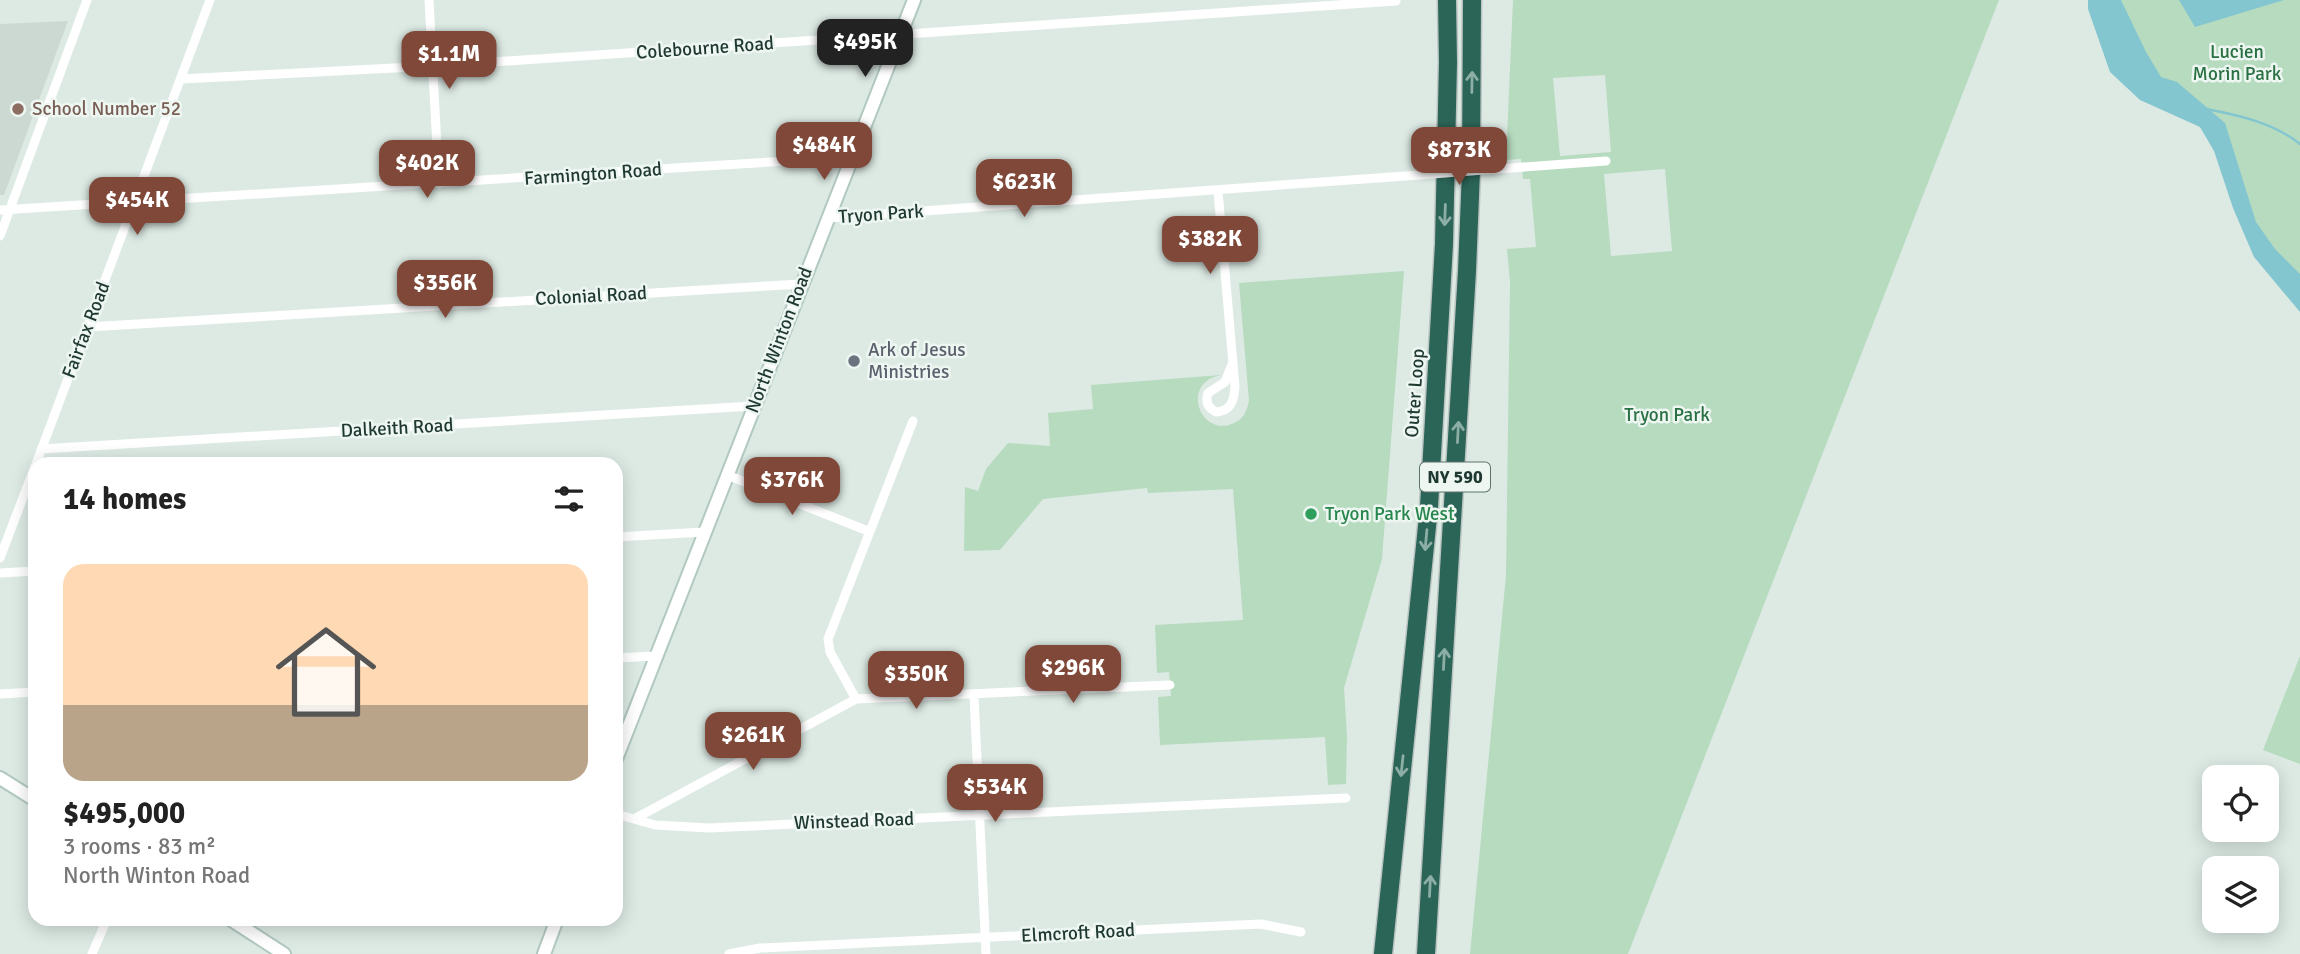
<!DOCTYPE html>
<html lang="en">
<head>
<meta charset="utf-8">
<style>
  body { margin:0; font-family:Signika,sans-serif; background:#f2f2f2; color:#222; height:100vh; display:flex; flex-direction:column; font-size:26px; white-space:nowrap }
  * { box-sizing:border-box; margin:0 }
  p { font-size:23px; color:#767676 }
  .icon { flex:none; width:38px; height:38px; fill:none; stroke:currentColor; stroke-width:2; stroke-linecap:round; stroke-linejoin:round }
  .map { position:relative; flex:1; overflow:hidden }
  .panel { position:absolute; left:28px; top:457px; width:595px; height:469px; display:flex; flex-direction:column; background:#fff; border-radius:21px; box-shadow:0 4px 18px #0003 }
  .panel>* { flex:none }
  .fabs { position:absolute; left:2202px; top:765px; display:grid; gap:14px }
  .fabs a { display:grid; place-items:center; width:77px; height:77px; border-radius:14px; background:#fff; box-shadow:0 4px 18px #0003; font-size:35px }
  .price { position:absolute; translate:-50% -60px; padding:0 16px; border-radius:14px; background:#804838; color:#fff; font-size:23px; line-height:46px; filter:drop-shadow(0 2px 4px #0008) }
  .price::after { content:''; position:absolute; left:50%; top:42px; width:21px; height:16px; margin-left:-10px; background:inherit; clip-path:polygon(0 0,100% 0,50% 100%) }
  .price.active { background:#222; color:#fff }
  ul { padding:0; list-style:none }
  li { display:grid; align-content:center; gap:14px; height:371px; padding:0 35px }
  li+li { border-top:2px solid #e0e0e0 }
  li span { display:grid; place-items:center; height:217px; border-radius:21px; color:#555 }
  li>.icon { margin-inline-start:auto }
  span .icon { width:126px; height:126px; fill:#fffc; stroke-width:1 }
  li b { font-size:30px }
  h2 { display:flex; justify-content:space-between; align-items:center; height:84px; padding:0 35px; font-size:30px }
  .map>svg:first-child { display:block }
  .built { fill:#ccd9d3 }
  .green { fill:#b6dbbf; fill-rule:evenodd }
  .water { fill:#84c6d0 }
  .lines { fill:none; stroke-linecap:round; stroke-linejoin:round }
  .stream { stroke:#84c6d0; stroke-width:2.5 }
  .secondary-casing { stroke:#b1c9c0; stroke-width:16 }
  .highway-casing { stroke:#bcc4c2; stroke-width:21 }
  .street { stroke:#fff; stroke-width:9 }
  .secondary { stroke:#fff; stroke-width:12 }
  .highway { stroke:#2b6558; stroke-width:18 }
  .street-bridge { stroke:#fff; stroke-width:9 }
  .oneway { stroke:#8caea5 }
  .education-dot { fill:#8d6e63; stroke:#eef6f2; stroke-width:2.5 }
  .worship-dot { fill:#6b7280; stroke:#eef6f2; stroke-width:2.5 }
  .leisure-dot { fill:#2e9e5b; stroke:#eef6f2; stroke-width:2.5 }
  .labels { text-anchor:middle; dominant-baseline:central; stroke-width:5; stroke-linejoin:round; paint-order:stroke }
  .shield { fill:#eef6f2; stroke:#5d726c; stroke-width:2 }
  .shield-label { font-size:18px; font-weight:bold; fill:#1f3932 }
  .street-label { font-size:19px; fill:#1f3932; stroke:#eef6f2 }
  .park-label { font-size:19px; fill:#297043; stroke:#eef6f2 }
  .education-label { font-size:19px; fill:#785e54; stroke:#eef6f2; text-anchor:start }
  .worship-label { font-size:19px; fill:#5b616d; stroke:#eef6f2; text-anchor:start }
  .leisure-label { font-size:19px; fill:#27864d; stroke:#eef6f2; text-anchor:start }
</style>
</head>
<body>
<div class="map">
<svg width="2300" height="954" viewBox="0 0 2300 954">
  <rect width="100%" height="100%" fill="#ddeae4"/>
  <path class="built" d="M68,21L4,195H0V24Z"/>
  <path class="green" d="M1513,0H1999L1628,954H1470L1506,575L1510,282L1507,249L1536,247L1530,179H1523L1521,159L1506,160ZM1605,75L1611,152L1560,156L1553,78ZM1665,169L1672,251L1611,256L1604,174Z
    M2107,0H2300V292L2261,243L2232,159L2164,92Z
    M1404,271L1382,559L1344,688L1347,736L1346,784L1328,785L1325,737L1160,745L1158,697L1171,696L1169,672L1157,673L1155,625L1243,620L1233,489L1148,493L1147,488L1043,499L1000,550L964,551L965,487L978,491L986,469L1008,443L1050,446L1048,413L1093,409L1091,385L1221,375C1179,383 1201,439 1234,423C1244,419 1247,410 1249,401L1239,283Z
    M2300,656V764L2263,750Z"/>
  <path class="water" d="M2088,0H2121L2146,52L2161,77L2177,82L2225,123L2256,222L2275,249L2300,274V312L2254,257L2233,208L2214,151L2200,127L2140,100L2110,72L2088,9Z
    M2179,0H2284L2195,27Z"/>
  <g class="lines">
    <path class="stream" d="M2206,109C2238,115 2274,123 2300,144"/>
    <defs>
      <path id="secondary" d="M616,759L914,0
        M0,778L35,800
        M230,919L284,954
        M544,954L557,919"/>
      <path id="highway" d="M1383,954L1429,507L1444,244L1448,62L1447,0
        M1426,954L1467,271L1471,171L1472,0"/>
    </defs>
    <use href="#secondary" class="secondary-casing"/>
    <use href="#highway" class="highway-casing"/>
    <path class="street" d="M429,0L439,184
      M181,79L433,66L1396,1
      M1497,169L1606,161
      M1218,191L1235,387C1234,401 1231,411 1216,412C1208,408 1205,402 1208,393L1225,382L1233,362
      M0,210L851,157
      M827,218L1419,175
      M0,236L87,0
      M88,327L801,284
      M41,449L753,406
      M36,464L210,0
      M727,475L868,531
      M616,537L704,532
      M0,558L35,466
      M0,573L35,571
      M616,658L656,656
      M0,694L35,692
      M974,695L986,954
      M856,699L830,652L828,639L913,421
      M616,814L655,825L709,828L1346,798
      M636,818L856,699L1170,685
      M92,954L107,919
      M729,954L760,948L1261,924L1301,932"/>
    <use href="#secondary" class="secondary"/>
    <use href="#highway" class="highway"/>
    <path class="street-bridge" d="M1419,175L1497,169"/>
  </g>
  <defs><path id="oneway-shaft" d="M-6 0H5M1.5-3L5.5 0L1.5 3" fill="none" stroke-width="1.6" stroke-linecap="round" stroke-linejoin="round" transform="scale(1.75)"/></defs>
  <g class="oneway">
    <use href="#oneway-shaft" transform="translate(1472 82) rotate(-89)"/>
    <use href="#oneway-shaft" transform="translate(1445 215) rotate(92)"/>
    <use href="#oneway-shaft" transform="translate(1458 432) rotate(-87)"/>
    <use href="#oneway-shaft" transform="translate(1426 540) rotate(95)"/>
    <use href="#oneway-shaft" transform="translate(1444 659) rotate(-87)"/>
    <use href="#oneway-shaft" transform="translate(1402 766) rotate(96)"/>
    <use href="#oneway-shaft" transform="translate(1430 886) rotate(-87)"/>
  </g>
  <circle class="education-dot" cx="18" cy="109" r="7"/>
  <circle class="worship-dot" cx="854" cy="361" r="7"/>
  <circle class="leisure-dot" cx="1311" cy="514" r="7"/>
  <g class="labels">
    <rect class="shield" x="1420" y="462.5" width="70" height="29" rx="5"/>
    <g class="shield-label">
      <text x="1455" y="477">NY 590</text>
    </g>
    <g class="street-label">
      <text transform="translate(705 48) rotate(-4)">Colebourne Road</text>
      <text transform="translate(593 174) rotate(-4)">Farmington Road</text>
      <text transform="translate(881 214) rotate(-4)">Tryon Park</text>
      <text transform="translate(591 296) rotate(-3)">Colonial Road</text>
      <text transform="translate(86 330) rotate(-69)">Fairfax Road</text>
      <text transform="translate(779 340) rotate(-69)">North Winton Road</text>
      <text transform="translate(1415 393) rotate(-86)">Outer Loop</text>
      <text transform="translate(397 428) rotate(-3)">Dalkeith Road</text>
      <text transform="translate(854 821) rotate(-2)">Winstead Road</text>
      <text transform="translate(1078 933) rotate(-3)">Elmcroft Road</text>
    </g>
    <g class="park-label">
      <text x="2237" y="52">Lucien<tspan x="2237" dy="22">Morin Park</tspan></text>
      <text x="1667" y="415">Tryon Park</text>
    </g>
    <g class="education-label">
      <text x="32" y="109">School Number 52</text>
    </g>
    <g class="worship-label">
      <text x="868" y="350">Ark of Jesus<tspan x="868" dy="22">Ministries</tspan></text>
    </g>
    <g class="leisure-label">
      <text x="1325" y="514">Tryon Park West</text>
    </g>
  </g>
</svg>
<div class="fabs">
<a><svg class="icon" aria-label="locate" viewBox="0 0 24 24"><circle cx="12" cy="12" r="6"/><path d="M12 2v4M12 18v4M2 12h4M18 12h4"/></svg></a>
<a><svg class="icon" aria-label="layers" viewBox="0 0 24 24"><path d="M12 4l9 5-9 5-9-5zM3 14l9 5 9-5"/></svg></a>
</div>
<b class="price active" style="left:865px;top:79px">$495K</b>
<b class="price" style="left:449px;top:91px">$1.1M</b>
<b class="price" style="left:824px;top:182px">$484K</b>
<b class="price" style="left:1459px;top:187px">$873K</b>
<b class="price" style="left:427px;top:200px">$402K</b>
<b class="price" style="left:1024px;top:219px">$623K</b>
<b class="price" style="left:137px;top:237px">$454K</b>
<b class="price" style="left:1210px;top:276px">$382K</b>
<b class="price" style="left:445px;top:320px">$356K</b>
<b class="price" style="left:792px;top:517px">$376K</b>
<b class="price" style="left:1073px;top:705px">$296K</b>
<b class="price" style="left:916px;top:711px">$350K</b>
<b class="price" style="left:753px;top:772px">$261K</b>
<b class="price" style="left:995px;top:824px">$534K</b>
<section class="panel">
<h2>14 homes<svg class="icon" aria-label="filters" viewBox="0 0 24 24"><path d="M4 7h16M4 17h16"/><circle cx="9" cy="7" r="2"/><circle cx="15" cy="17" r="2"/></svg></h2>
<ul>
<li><span style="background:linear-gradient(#ffd9b3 65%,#b9a48a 0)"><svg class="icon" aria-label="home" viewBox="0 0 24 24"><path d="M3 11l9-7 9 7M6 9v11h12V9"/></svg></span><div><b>$495,000</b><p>3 rooms · 83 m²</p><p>North Winton Road</p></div></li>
</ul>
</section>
</div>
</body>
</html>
